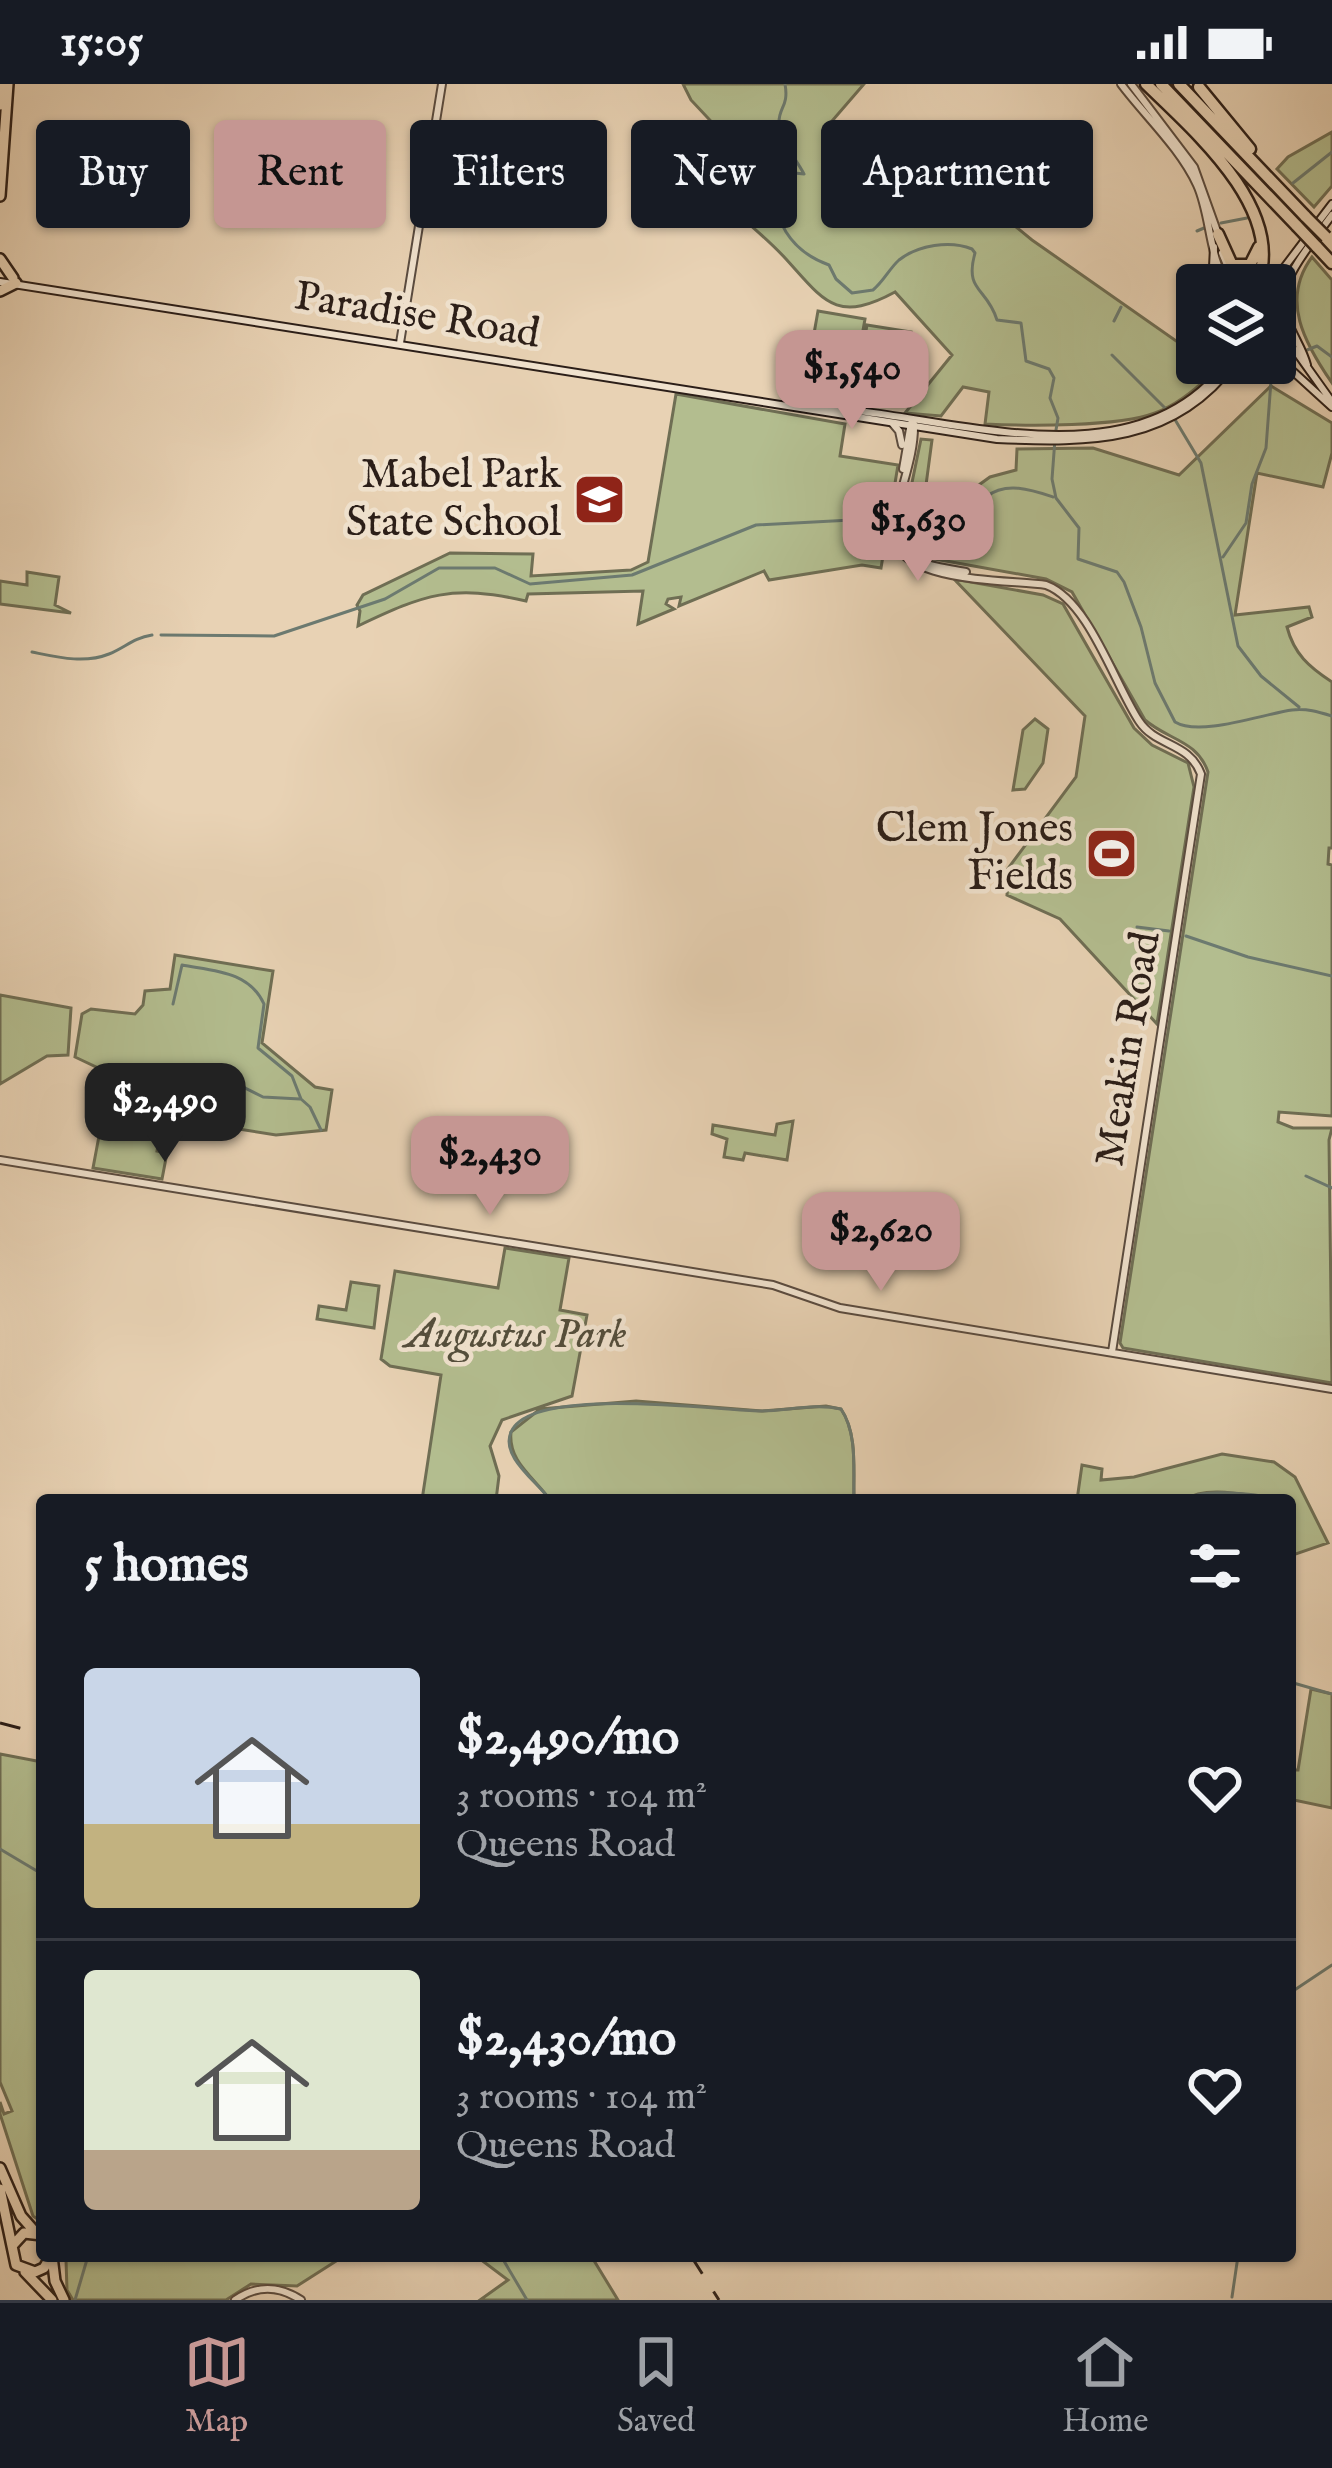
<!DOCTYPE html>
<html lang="en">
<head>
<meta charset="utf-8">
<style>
  body { margin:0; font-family:"IM FELL English",serif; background:#242831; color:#f1f3f6; height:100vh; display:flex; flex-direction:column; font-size:45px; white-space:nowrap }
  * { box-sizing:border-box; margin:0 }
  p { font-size:39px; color:#9ea1a6 }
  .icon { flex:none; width:66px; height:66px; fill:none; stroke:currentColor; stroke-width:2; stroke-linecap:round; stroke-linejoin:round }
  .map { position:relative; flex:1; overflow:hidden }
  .details { position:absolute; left:36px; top:1410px; width:1260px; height:768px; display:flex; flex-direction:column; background:#171b24; border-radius:12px; box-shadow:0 3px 9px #0004 }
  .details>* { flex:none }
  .guide { position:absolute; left:36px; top:36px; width:1260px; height:108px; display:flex; gap:24px }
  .buttons { position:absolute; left:1176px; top:180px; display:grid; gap:24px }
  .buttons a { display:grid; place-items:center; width:120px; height:120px; border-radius:12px; background:#171b24; box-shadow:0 3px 9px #0004; font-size:60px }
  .price { position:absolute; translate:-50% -102px; padding:0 27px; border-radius:24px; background:#c59692; color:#111; font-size:39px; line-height:78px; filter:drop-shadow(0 3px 6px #0008) }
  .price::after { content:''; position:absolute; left:50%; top:72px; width:36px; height:27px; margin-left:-18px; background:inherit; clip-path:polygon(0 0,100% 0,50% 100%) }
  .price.on { background:#222; color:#fff }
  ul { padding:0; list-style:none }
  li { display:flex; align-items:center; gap:36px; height:300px; padding:0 48px }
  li+li { border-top:3px solid #363941 }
  li span { display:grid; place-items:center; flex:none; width:336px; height:240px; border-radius:12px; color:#555 }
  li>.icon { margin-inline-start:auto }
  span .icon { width:144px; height:144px; fill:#fffc; stroke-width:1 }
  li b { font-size:51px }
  h2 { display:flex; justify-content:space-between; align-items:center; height:144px; padding:0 48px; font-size:51px }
  .tag { padding:0 42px; border-radius:12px; background:#171b24; box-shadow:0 3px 9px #0004; font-size:42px; line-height:108px }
  .tag.on { background:#c59692; color:#111 }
  .status { display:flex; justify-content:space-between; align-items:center; height:84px; padding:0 60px; background:#171b24; direction:ltr }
  .status svg { height:33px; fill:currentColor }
  .tabs { display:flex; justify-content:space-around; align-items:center; height:168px; border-top:3px solid #363941; background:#171b24; font-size:33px; color:#9ea1a6 }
  .tabs a { display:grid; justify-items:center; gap:6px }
  .tabs .on { color:#c59692 }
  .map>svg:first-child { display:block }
  .green { fill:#b3bd8f; stroke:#6f6e54; stroke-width:3 }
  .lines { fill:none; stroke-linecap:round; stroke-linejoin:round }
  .stream { stroke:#6c7a70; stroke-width:3 }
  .tertiary-casing { stroke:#5a4b3f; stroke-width:10 }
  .secondary-casing { stroke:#2b1e18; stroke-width:10 }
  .primary-casing { stroke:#2b1e18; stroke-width:14 }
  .motorway-casing { stroke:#2b1e18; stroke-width:15 }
  .tertiary { stroke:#f0e2ce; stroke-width:6 }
  .secondary { stroke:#f0e2ce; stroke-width:6 }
  .primary { stroke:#e8d2b4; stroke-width:9 }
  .motorway { stroke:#e8d2b4; stroke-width:10 }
  .rail { stroke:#2b1e18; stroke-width:3; stroke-dasharray:21 21; stroke-linecap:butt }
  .motorway-bridge-casing { stroke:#2b1e18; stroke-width:15; stroke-linecap:butt }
  .motorway-bridge { stroke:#e8d2b4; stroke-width:10 }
  .labels { text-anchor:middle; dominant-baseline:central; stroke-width:9; stroke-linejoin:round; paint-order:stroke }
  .street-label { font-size:42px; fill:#2b1e18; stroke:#f0e2ce }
  .poi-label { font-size:42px; fill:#2b1e18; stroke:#f0e2ce; text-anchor:end }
  .park-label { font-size:42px; font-style:italic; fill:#544e3c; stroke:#f0e2ce }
</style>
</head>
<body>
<div class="status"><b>15:05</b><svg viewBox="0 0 49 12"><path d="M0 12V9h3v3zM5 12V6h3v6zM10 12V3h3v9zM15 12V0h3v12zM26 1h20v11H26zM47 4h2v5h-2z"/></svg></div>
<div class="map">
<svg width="1332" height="2216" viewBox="0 0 1332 2216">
  <rect width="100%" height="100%" fill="#e8d2b4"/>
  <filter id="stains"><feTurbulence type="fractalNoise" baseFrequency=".00167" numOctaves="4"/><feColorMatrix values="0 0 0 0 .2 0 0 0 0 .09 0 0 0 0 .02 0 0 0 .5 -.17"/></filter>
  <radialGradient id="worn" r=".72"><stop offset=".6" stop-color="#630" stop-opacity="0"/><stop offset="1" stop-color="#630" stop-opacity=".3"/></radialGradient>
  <path class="green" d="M683,0H864L826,44L954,135L977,111L1032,156L1192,268L1210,291C1195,306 1176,321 1155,329C1118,343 1027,342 985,340L989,308L963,303L941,332L905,329L952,271L895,208C836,240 824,217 786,175C765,152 739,132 716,111L746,79L729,61L736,56L738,46L730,43L722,49L691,16Z
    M1332,48V102L1314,123L1277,85L1288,73Z
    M1312,173L1332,196V299C1305,260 1280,216 1312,173Z
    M818,227L865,235L851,314L804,306Z
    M867,241L911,248L900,316L855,309Z
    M1271,302L1332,339V369L1323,403L1257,389L1235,531L1309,523L1312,533L1287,543C1294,570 1309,583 1332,598V764H1329L1328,780L1332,781V1032L1279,1028L1278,1038L1293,1044H1332L1329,1056L1332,1299L1123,1264L1120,1259L1208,688C1197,656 1168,656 1145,636L1072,508L1046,495L924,473L906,453L903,442L921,355L932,356L924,416L951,421L990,393L1016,386L1017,365L1093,364L1179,391Z
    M676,310L845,340L840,372L898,381L881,484L862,481L769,496L764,487L679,522L681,513L668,515L666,520L674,525L638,540L643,507L528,510L526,517C452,500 425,510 358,542L360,527L357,521L363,511L450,469L533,470L531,492L631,486L648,478Z
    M27,488L59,493L55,521L71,529L0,520V497L27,501Z
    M954,495L1043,511L1063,520L1134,644L1152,661L1188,679L1194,703L1157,940L1060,835L1007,811L1008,800L998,798L1076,693L1085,632Z
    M1035,635L1048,645L1043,679L1025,705L1013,706L1023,646Z
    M175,871L273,887L262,959L315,1003L332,1006L326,1046L276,1051L201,1039L184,1031L177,1044L161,1043L157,1067L167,1069L162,1095L93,1084L99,1052L136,1054L143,1011L97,1003L96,983L75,973L82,930L91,925L135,930L143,921L145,907L170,905Z
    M0,911L71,924L68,971L47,972L0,1000Z
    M793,1037L787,1076L745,1069L743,1076L724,1073L727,1055L712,1050L713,1041L775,1051L777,1040Z
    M505,1164L569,1174L560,1226L587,1231L572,1312L502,1336L490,1362L499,1392L496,1416H422L441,1291L390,1282L381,1275L395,1187L498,1204Z
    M351,1198L379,1202L374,1244L317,1235L319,1222L346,1226Z
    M636,1317L762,1327L826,1322L841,1325C858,1350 853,1387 854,1416H550C534,1393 508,1378 511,1348L540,1325Z
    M1222,1370L1274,1378L1295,1393L1328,1459L1290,1472V1416C1261,1416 1209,1398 1185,1416H1077L1082,1381L1102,1385L1101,1396L1134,1393Z
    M1311,1605L1332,1610V1724L1294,1716L1290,1736V1686H1298Z
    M0,1670L42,1678V2138L33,2132L0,2030V2018L4,2030L12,2027L0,1998Z
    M69,2172H344L297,2202L251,2200L226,2216H73L67,2206L66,2176Z
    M476,2172H596L593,2175L618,2216H480L508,2196Z"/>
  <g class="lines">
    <path class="stream" d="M785,0C789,22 779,23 779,38C780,58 795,73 804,90L785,88L775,95C771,135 790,167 829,181L836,195L852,209L873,206C884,197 889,185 899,176C918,161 950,156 972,165L975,169C964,208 987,203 997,236L1021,239L1026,277L1049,285L1054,294L1050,314L1058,334L1056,346
      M1293,99L1332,68
      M1221,139L1247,134
      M1197,147L1204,144
      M1114,237L1121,223
      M1307,266L1317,262L1332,273
      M1112,271L1168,327
      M1288,277L1295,272
      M1174,334L1201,379L1238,562L1261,592L1299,623
      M1055,355L1052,395L1056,414L1079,444L1078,475L1117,488L1124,498L1141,543L1155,599L1175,638C1200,653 1263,630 1292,626C1306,624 1319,628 1332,632
      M1223,473L1246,439L1252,400L1266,364L1271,297L1281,285
      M161,551L274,552L385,515L439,484H495L530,500L632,491L756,441L889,434L963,441L971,439C976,432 980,418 986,413C1006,397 1032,406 1053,413
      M32,568C57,573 84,580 109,570C126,563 133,554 152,551
      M1137,843L1169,847
      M1186,852L1248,873L1332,892
      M173,920L182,881C214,887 249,887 264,920L258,964L292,992L301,1015L310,1023L321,1046
      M233,998L263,1013L300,1015
      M1306,1092L1332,1104
      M550,1416C538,1398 500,1373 511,1348C531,1301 713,1326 759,1327C786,1327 814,1319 841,1325C858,1350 853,1387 854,1416
      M1185,1416C1202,1403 1260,1410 1280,1416
      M1290,1598L1332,1610
      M0,1765L42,1790
      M1290,1909L1332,1881
      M501,2172L527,2216
      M1232,2213L1238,2172
      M75,2216L88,2172"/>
    <defs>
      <path id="tertiary" d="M1121,0C1145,32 1180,64 1197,101C1211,131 1209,179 1229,201
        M1131,0L1194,83L1218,150
        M1222,169L1232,193L1254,200
        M400,259L442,0
        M893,340L899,347L902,361
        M914,340C915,374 898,408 894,442C886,501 1008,495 1046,501C1089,517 1114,599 1139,637C1156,663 1189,658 1201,690L1112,1268
        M903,385L911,339
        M894,441C910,483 925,480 966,488
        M0,1076L773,1201L840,1224L1332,1305
        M235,2216C257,2201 278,2201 301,2216"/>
      <path id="secondary" d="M1316,141L1332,120
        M1320,147L1332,131
        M1214,163L1213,183L1223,201
        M0,198L997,355C1090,359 1174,360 1234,279
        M1253,201L1280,189L1308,152
        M1275,238L1332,318
        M1275,271L1332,323
        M1307,281C1303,265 1293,252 1288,237C1276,207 1295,181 1312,158
        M811,323C940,327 1132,406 1227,279"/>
      <path id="primary" d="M0,21L2,0
        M0,112L8,0
        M0,175L13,194
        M0,207L16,199
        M0,2084L21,2132L36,2149
        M0,2105L16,2181L35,2188L44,2184L51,2172
        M12,2162L24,2149L42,2151
        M52,2172L55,2197L64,2216
        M25,2188L52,2216"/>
      <path id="motorway" d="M1146,0C1193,46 1285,124 1258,198
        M1161,0L1297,142
        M1179,0L1306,133
        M1199,3L1250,65
        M1218,150L1232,181H1250L1259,163
        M1316,162L1332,179"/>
    </defs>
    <use href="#tertiary" class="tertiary-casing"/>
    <use href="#secondary" class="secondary-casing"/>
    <use href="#primary" class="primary-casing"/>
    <use href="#motorway" class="motorway-casing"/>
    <use href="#tertiary" class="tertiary"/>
    <use href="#secondary" class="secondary"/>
    <use href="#primary" class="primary"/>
    <use href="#motorway" class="motorway"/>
    <path class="rail" d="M0,1639L42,1650
      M691,2172L719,2216"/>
    <defs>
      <path id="motorway-bridge" d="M1306,133L1326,153
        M1297,142L1316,162"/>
    </defs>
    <use href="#motorway-bridge" class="motorway-bridge-casing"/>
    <use href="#motorway-bridge" class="motorway-bridge"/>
  </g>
  <defs>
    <symbol id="school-square" viewBox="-11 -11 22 22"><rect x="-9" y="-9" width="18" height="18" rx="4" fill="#8f2418" stroke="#f0e2ce"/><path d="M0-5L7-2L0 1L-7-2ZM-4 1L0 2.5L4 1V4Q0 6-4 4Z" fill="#fff"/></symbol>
    <symbol id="stadium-square" viewBox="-11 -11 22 22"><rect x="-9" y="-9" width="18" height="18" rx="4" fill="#8f2418" stroke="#f0e2ce"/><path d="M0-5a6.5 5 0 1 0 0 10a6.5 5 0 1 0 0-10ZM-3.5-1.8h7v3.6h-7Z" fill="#fff"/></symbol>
  </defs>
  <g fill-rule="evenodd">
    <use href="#school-square" x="570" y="386" width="59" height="59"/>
    <use href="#stadium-square" x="1082" y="740" width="59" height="59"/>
  </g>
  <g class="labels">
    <g class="street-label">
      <text transform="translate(417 232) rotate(9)">Paradise Road</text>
      <text transform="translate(1129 965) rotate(-81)">Meakin Road</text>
    </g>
    <g class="poi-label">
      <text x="561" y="391">Mabel Park<tspan x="561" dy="48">State School</tspan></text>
      <text x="1073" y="745">Clem Jones<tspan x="1073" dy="48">Fields</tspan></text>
    </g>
    <g class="park-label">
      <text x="516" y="1251">Augustus Park</text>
    </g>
  </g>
  <rect width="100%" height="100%" filter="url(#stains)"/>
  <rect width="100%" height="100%" fill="url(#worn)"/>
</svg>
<div class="buttons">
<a><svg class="icon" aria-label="layers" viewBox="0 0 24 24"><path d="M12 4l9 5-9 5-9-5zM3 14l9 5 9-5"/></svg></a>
</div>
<b class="price" style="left:852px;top:348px">$1,540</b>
<b class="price" style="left:918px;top:500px">$1,630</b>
<b class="price on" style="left:165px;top:1081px">$2,490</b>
<b class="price" style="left:490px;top:1134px">$2,430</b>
<b class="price" style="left:881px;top:1210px">$2,620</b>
<div class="guide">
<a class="tag">Buy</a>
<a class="tag on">Rent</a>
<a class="tag">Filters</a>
<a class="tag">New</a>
<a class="tag">Apartment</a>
</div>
<section class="details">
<h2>5 homes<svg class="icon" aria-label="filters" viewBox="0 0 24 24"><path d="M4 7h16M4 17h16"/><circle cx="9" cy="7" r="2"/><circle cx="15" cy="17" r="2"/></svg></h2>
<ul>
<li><span style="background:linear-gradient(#c9d6e8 65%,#c2b280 0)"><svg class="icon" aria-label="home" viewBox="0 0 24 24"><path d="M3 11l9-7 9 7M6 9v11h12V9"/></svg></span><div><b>$2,490/mo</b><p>3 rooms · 104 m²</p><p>Queens Road</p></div><svg class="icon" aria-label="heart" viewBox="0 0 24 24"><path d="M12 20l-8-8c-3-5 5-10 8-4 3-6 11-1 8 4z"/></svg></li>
<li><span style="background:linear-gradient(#dfe7d0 75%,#b9a48a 0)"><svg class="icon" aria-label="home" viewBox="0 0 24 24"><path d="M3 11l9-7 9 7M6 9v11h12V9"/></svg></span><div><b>$2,430/mo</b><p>3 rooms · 104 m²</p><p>Queens Road</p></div><svg class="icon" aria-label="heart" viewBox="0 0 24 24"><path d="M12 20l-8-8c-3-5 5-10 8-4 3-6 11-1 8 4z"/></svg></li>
</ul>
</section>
</div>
<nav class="tabs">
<a class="on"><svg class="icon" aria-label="map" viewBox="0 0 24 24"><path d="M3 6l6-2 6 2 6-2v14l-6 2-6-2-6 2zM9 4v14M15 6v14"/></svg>Map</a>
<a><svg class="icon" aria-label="saved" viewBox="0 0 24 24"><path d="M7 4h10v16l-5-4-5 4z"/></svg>Saved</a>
<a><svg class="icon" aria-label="home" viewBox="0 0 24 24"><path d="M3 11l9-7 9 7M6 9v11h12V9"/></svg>Home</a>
</nav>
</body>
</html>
